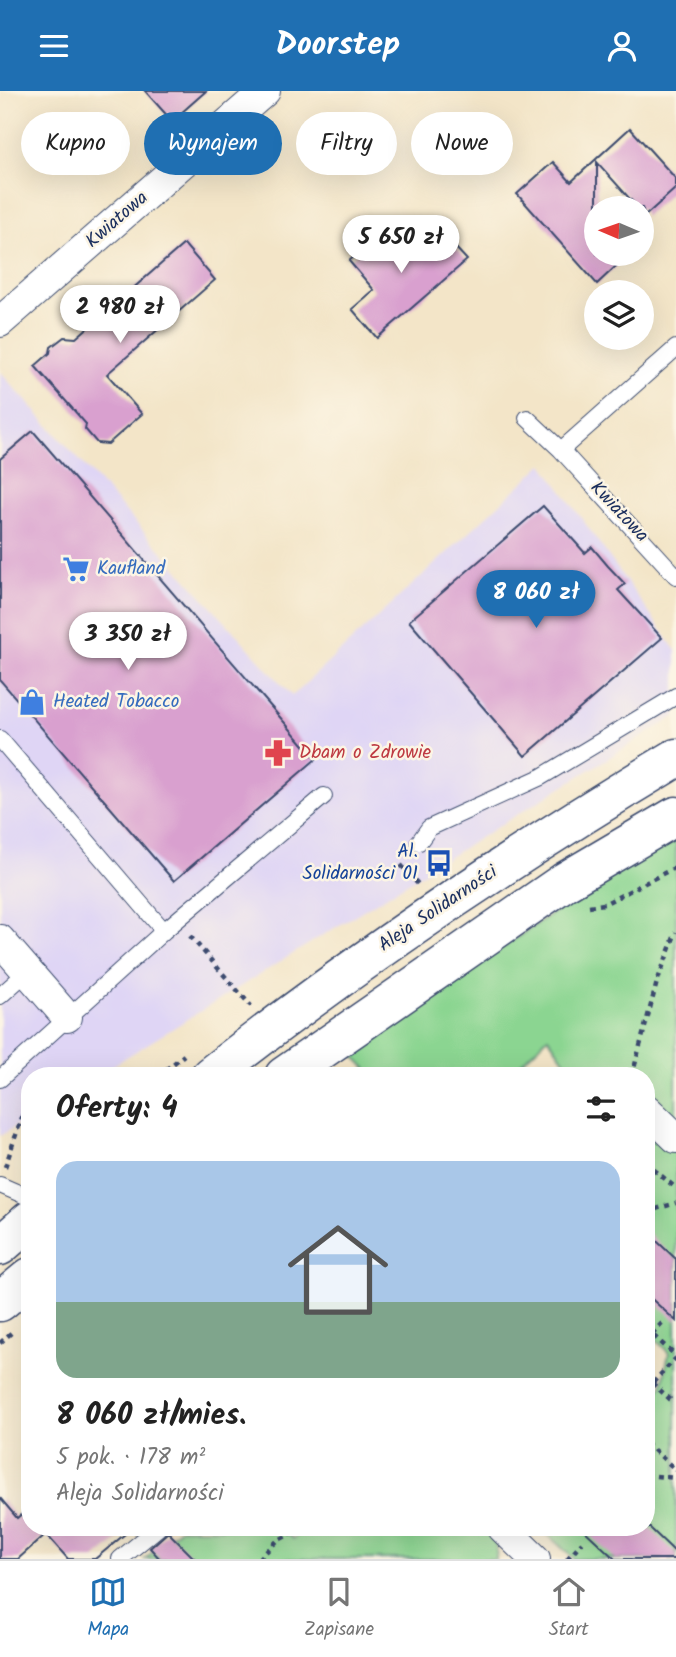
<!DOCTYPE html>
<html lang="pl">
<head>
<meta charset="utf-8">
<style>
  body { margin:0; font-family:Kalam,sans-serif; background:#f2f2f2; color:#222; height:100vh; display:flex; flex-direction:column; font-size:26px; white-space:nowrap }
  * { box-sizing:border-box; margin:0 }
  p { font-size:23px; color:#767676 }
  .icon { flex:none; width:38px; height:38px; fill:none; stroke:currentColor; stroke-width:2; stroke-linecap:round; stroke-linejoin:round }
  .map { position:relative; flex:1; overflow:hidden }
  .sheet { position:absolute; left:21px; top:976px; width:634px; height:469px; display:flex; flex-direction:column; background:#fff; border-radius:28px; box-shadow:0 7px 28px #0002 }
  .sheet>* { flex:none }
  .hud { position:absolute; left:21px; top:21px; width:635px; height:63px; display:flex; gap:14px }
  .needle { width:46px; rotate:272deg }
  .buttons { position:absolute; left:584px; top:105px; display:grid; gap:14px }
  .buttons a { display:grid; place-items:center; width:70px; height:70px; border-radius:50%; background:#fff; box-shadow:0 7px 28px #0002; font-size:35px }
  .price { position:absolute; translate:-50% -60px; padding:0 16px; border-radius:24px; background:#fff; color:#222; font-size:23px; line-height:46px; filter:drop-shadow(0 2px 4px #0008) }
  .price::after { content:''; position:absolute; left:50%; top:42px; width:21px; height:16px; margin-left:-10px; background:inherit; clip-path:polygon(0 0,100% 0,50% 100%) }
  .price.on { background:#1f6fb2; color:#fff }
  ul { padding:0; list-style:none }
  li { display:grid; align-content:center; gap:14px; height:371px; padding:0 35px }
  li+li { border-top:2px solid #e0e0e0 }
  li span { display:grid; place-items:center; height:217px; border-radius:21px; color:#555 }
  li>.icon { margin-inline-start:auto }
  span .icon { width:126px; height:126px; fill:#fffc; stroke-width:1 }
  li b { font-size:30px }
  h2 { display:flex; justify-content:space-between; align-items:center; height:84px; padding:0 35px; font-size:30px }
  .pill { padding:0 24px; border-radius:32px; background:#fff; box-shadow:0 7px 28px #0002; font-size:24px; line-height:63px }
  .pill.on { background:#1f6fb2; color:#fff }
  header { display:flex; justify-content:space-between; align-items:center; height:91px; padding:0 35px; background:#1f6fb2; color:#fff; font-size:32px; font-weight:600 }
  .dock { display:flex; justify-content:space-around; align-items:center; height:98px; border-top:2px solid #e0e0e0; background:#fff; font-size:19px; color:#767676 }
  .dock a { display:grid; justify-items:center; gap:4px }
  .dock .on { color:#1f6fb2 }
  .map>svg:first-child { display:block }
  .built { fill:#dfd5f5 }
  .green { fill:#8bd591; stroke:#538278; stroke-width:2 }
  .building { fill:#d9a0cf }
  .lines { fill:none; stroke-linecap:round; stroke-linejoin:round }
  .lane-casing { stroke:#3b4a6e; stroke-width:18 }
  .street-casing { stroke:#3b4a6e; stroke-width:32 }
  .primary-casing { stroke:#3b4a6e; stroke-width:41 }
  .path { stroke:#3b4a6e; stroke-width:4.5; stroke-dasharray:5 5; stroke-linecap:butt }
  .lane { stroke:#fff; stroke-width:16 }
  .street { stroke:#fff; stroke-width:30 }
  .primary { stroke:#fff; stroke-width:38 }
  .labels { text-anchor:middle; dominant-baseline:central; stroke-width:5; stroke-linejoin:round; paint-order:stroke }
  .street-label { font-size:19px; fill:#1b2f5e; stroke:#fcf5e5 }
  .shop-label { font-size:19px; fill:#366cbe; stroke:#fcf5e5; text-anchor:start }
  .health-label { font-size:19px; fill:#be3a42; stroke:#fcf5e5; text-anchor:start }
  .transit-label { font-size:19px; fill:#164399; stroke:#fcf5e5; text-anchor:end }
</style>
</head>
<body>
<header><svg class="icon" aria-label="menu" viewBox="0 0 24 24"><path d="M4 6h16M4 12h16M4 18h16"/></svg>Doorstep<svg class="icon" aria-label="person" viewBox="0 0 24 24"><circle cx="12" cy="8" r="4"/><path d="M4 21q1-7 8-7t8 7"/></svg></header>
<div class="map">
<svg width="676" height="1468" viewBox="0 0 676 1468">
  <rect width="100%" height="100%" fill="#fcf5e5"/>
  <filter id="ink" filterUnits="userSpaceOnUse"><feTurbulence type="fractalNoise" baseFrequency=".0143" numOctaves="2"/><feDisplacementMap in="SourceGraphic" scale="14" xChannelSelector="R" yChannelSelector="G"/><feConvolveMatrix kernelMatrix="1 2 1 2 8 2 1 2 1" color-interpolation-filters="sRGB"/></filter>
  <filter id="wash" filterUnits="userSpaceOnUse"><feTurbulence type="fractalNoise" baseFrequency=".00686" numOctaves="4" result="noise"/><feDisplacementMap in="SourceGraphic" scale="28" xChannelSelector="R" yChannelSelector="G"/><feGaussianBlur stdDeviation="1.57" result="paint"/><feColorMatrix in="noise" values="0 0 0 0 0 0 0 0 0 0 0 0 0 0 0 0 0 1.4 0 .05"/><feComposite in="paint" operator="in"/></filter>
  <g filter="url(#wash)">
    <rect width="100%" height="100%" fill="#f3e5c8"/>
    <path class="built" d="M0,281L292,605L543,373L676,560V625L96,985H30V1026L0,1045Z"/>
    <path class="green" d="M676,750V1468H574L544,1440L545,1437H646V1313L662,1295L669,1262L646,1238V985H629V981L626,985H575L548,946L508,985H374L349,960L612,782Z
      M180,1437H280L293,1448L305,1437H483L497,1449L496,1468H145Z"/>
    <g id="blocks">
      <path class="building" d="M145,0H206L172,30Z
        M630,37L676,88V97L645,125L642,117H638L597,71V163H629L597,193L517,103L553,71L571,91Z
        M394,131L419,160L441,141L467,169L377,247L352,218L374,199L349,170Z
        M184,153L215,189L107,283L142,323L108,353L97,352L85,338L86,333L35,275L50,262L51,256L64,246L76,247Z
        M33,340L316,668L174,790L0,589V368Z
        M543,415L585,462L592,456L608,475L625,493L618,499L662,547L525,665L409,530Z
        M646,1140L676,1168V1230L646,1203Z
        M0,1407L17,1427L30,1416V1437H142L135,1442L131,1438L95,1468H68L46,1443L18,1468H0Z
        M582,1437H650L676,1462V1468H615Z
        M168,1441L195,1468H160L150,1457Z"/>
    </g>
  </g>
  <g filter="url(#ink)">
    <use href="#blocks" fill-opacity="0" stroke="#3b4a6e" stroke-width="2"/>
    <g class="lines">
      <defs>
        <path id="lane" d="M527,327L561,359L676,257
          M561,359L676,485
          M0,648L164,840L0,988
          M419,751L429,737L541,686L676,605
          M164,840L324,705
          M0,905L27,881
          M0,1094L30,1107
          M120,1468L158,1437"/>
        <path id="street" d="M0,231L265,0
          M0,849L67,926
          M647,1019L676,1047
          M503,1437L535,1468"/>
        <path id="primary" d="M210,985C359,868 514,764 676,667
          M284,985L564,791L676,725
          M0,1155L30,1129
          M0,1211L30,1186"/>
      </defs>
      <use href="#lane" class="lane-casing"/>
      <use href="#street" class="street-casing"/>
      <use href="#primary" class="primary-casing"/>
      <path class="path" d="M401,774L418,793
        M589,815L604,813L676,776
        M190,845L251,915
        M158,985L184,964
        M632,985L657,891L676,841
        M646,1072L676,1097
        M5,1076L30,1003
        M646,1121L676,1112
        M646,1238L676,1265
        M652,1243L662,1232
        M0,1252L11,1242
        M652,1292L672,1310
        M646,1299L676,1267
        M646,1352L676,1379
        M646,1384L676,1387
        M259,1468L277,1450L301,1437
        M567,1468L582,1451"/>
      <use href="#lane" class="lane"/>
      <use href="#street" class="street"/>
      <use href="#primary" class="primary"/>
    </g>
  </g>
  <defs>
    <symbol id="supermarket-bare" viewBox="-9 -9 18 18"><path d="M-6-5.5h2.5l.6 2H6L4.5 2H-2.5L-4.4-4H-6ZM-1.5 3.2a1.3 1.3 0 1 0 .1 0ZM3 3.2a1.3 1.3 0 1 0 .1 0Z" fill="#3f7fe0" stroke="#fcf5e5" stroke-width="2.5" paint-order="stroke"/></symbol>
    <symbol id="shop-bare" viewBox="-9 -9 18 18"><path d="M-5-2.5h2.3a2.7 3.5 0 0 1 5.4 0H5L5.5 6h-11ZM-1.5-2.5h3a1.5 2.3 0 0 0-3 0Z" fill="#3f7fe0" stroke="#fcf5e5" stroke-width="2.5" paint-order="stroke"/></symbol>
    <symbol id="pharmacy-bare" viewBox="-9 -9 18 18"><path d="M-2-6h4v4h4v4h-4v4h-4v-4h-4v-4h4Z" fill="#e0444e" stroke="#fcf5e5" stroke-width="2.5" paint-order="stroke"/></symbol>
    <symbol id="bus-bare" viewBox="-9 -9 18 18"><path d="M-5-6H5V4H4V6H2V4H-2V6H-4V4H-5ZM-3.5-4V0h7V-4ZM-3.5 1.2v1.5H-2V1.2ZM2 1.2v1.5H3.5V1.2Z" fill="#1a4fb4" stroke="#fcf5e5" stroke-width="2.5" paint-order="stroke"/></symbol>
  </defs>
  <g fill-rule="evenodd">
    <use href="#supermarket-bare" x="57" y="459" width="38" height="38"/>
    <use href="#shop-bare" x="13" y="592" width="38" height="38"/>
    <use href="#pharmacy-bare" x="259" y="643" width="38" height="38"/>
    <use href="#bus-bare" x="420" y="753" width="38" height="38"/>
  </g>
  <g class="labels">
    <g class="street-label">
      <text transform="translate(117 129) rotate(-41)">Kwiatowa</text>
      <text transform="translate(619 421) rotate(47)">Kwiatowa</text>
      <text transform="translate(438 818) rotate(-34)">Aleja Solidarności</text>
    </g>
    <g class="shop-label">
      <text x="97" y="478">Kaufland</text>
      <text x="53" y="611">Heated Tobacco</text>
    </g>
    <g class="health-label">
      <text x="299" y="662">Dbam o Zdrowie</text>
    </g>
    <g class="transit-label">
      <text x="418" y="761">Al.<tspan x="418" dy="22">Solidarności 01</tspan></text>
    </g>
  </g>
</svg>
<div class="buttons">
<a><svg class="needle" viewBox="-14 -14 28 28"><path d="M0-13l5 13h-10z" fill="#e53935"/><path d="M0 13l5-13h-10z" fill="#767676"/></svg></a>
<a><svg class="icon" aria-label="layers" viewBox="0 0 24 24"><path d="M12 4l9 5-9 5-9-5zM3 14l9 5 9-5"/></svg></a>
</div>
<b class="price" style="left:401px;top:184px">5 650 zł</b>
<b class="price" style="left:120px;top:254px">2 980 zł</b>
<b class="price on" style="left:536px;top:539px">8 060 zł</b>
<b class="price" style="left:128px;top:581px">3 350 zł</b>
<div class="hud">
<a class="pill">Kupno</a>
<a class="pill on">Wynajem</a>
<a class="pill">Filtry</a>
<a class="pill">Nowe</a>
</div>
<section class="sheet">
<h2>Oferty: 4<svg class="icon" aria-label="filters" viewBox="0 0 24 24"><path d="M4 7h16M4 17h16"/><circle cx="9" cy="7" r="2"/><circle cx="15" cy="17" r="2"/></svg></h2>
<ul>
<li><span style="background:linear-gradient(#a9c7e8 65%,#7fa58c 0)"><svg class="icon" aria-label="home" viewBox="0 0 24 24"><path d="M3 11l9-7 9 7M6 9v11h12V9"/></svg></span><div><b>8 060 zł/mies.</b><p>5 pok. · 178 m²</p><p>Aleja Solidarności</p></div></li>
</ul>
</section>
</div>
<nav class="dock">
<a class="on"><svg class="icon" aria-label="map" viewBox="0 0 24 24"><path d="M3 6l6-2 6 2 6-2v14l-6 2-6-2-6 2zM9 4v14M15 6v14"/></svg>Mapa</a>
<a><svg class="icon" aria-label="saved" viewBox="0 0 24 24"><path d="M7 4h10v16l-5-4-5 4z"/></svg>Zapisane</a>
<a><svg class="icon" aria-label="home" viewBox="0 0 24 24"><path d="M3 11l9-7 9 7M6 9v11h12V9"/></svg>Start</a>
</nav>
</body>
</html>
